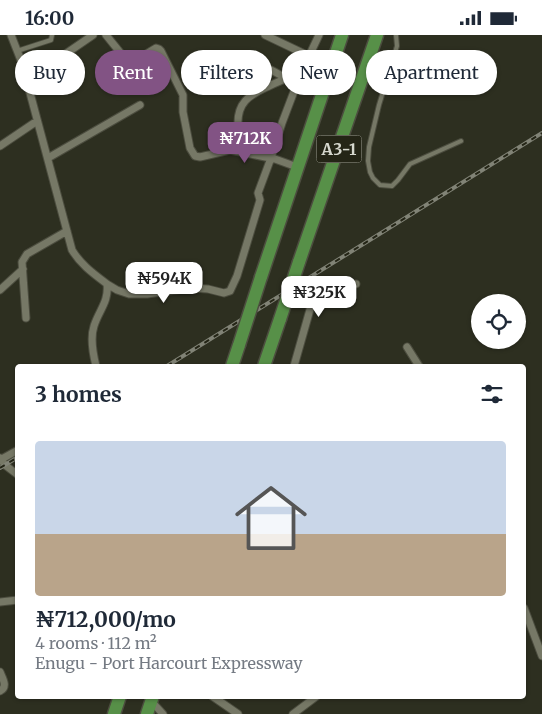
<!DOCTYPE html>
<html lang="en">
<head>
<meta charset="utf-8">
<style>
  body { margin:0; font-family:Merriweather,serif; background:#f6f6f7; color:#1f2937; height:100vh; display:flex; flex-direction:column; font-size:19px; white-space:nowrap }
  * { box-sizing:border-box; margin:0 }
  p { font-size:16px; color:#747a83 }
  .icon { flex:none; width:28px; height:28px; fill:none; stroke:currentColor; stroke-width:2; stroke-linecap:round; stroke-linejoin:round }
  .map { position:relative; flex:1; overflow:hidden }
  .panel { position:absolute; left:15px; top:329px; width:511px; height:335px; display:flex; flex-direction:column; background:#fff; border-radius:5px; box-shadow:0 1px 4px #0004 }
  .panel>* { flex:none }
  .top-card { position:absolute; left:15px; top:15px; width:512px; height:45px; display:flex; gap:10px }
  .buttons { position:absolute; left:471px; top:259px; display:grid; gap:10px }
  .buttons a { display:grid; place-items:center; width:55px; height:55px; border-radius:50%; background:#fff; box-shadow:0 1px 4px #0004; font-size:25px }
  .price { position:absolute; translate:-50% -42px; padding:0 11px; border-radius:10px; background:#fff; color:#222; font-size:16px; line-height:32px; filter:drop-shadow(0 1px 2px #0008) }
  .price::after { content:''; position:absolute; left:50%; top:30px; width:15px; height:11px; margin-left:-8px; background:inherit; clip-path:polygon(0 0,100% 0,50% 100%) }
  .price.on { background:#825384; color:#fff }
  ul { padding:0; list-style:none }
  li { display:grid; align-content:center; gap:10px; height:265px; padding:0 20px }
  li span { display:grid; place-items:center; height:155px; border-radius:5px; color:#555 }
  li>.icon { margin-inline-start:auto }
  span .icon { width:90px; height:90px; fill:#fffc; stroke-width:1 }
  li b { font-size:21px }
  h2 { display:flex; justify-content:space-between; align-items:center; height:60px; padding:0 20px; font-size:21px }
  .pill { padding:0 18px; border-radius:22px; background:#fff; box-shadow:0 1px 4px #0004; font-size:18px; line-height:45px }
  .pill.on { background:#825384; color:#fff }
  .status { display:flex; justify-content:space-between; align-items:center; height:35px; padding:0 25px; background:#fff; direction:ltr }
  .status svg { height:14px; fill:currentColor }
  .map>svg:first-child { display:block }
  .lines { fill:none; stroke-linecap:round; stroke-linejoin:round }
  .service-casing { stroke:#4c4d3f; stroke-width:6 }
  .minor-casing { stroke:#4c4d3f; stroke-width:9 }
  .trunk-casing { stroke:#4c4d3f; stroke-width:15 }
  .service { stroke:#767866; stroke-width:4 }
  .minor { stroke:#767866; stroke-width:7 }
  .trunk { stroke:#579048; stroke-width:12 }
  .rail-casing { stroke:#818376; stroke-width:4 }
  .rail { stroke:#242516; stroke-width:2; stroke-dasharray:5.5; stroke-linecap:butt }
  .trunk-bridge-casing { stroke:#4c4d3f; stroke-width:15; stroke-linecap:butt }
  .trunk-bridge { stroke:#579048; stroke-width:12 }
  .labels { text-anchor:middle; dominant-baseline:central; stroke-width:4; stroke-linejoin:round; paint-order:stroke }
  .shield { fill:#242516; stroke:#a1a297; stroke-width:1 }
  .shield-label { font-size:16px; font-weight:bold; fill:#d6d8ce }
</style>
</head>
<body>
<div class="status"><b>16:00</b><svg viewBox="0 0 49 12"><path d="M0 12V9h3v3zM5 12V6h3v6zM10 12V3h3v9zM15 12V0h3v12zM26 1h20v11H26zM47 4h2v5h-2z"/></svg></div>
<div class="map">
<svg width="542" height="679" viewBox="0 0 542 679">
  <rect width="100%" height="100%" fill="#2d2f20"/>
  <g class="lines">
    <defs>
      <path id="service" d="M396,0L397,11L379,70L369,112L368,126L370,137L373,143L380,150L392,151L398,145L410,129L461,106
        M17,16L51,5L52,0"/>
      <path id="minor" d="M11,0L22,28L72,215C81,230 94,239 107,249C109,267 99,275 94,291C90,303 93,319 96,331
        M106,0L123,21L131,26L136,25L156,13L159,14L161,16L183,60V77L190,113L195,121L200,122L230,115L275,124L297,132
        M265,0L309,21
        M247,22L286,43
        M26,46L93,0
        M277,103C264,101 247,101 238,90C237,68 249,60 267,52C279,46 290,42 301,38
        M0,111L37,86
        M48,123L140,70
        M107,249L117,255L129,259H147L191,253L208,254L224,258L230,256L237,241L260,165L258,158L271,123L282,88L301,38L319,0
        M0,255L23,234
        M26,283L22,227L27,219L67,196
        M407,312L419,331
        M294,331L313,264V258L316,254L321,252L356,249
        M0,423L5,430L18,440
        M0,425L18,415
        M0,567L18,565
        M524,573L542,621
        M0,637C3,644 8,652 0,656
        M212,661L238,679
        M152,667L163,679
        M293,679L317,661"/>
      <path id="trunk" d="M299,227L377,0
        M261,242L342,0
        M232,331L239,310
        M264,331L280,284
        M114,679L120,661
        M147,679L153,661"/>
    </defs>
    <use href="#service" class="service-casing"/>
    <use href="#minor" class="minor-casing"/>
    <use href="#trunk" class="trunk-casing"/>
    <use href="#service" class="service"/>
    <use href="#minor" class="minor"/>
    <use href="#trunk" class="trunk"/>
    <defs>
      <path id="rail" d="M167,331L542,98
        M0,433L18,422"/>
    </defs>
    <use href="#rail" class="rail-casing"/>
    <use href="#rail" class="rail"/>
    <defs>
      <path id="trunk-bridge" d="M280,284L299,227
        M239,310L261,242"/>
    </defs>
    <use href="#trunk-bridge" class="trunk-bridge-casing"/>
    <use href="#trunk-bridge" class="trunk-bridge"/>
  </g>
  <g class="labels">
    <rect class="shield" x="316.5" y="100.5" width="45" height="27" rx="4"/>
    <g class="shield-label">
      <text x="339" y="114">A3-1</text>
    </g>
  </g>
</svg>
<div class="buttons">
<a><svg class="icon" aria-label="locate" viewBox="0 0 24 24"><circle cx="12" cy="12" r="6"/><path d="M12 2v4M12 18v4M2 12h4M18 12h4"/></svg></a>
</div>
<b class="price on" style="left:245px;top:129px">₦712K</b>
<b class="price" style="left:164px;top:269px">₦594K</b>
<b class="price" style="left:319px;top:283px">₦325K</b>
<div class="top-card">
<a class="pill">Buy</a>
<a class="pill on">Rent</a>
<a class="pill">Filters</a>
<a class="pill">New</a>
<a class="pill">Apartment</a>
</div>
<section class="panel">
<h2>3 homes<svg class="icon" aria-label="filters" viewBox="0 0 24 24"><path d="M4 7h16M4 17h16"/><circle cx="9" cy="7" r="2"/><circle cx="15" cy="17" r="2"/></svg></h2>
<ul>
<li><span style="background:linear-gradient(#c9d6e8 60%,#b9a48a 0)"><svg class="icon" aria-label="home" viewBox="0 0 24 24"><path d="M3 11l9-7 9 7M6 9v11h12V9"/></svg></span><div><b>₦712,000/mo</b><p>4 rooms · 112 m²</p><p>Enugu - Port Harcourt Expressway</p></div></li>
</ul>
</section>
</div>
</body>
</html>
